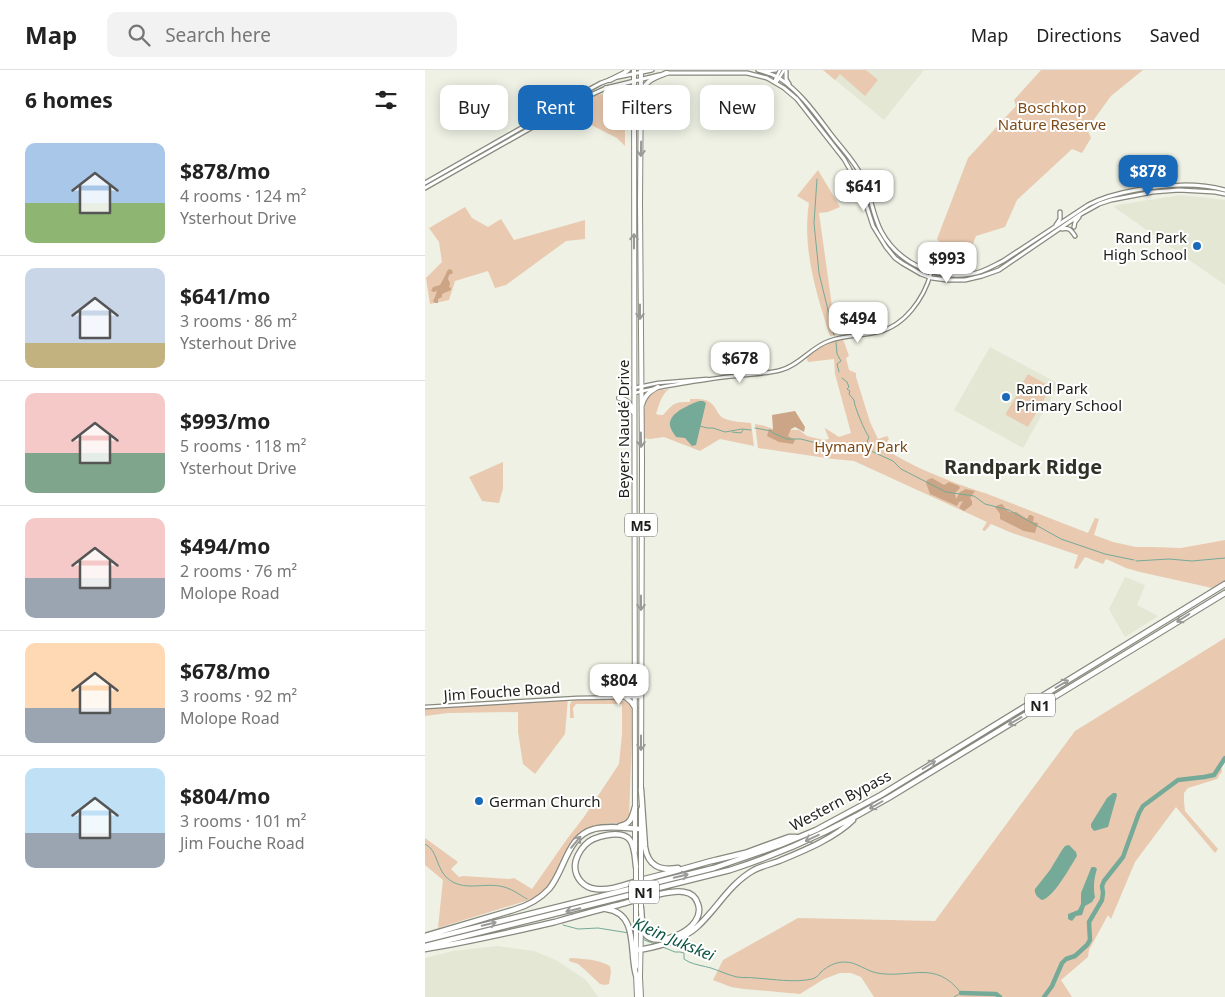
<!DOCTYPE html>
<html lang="en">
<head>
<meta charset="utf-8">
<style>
  body { margin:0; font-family:"Noto Sans",sans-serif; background:#f2f2f2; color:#222; height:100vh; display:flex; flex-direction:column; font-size:19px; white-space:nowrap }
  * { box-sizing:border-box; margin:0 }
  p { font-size:16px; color:#767676 }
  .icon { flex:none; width:28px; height:28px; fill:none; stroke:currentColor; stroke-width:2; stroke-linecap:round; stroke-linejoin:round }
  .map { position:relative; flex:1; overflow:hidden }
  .details { display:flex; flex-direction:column; background:#fff; width:425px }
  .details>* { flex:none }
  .banner { position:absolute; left:15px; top:15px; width:475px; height:45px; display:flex; gap:10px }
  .price { position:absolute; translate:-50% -42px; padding:0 11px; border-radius:10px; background:#fff; color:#222; font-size:16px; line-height:32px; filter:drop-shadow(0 1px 2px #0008) }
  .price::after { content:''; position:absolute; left:50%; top:30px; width:15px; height:11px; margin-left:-8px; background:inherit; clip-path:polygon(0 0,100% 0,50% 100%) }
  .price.on { background:#196ab9; color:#fff }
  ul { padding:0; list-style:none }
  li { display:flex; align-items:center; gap:15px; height:125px; padding:0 25px }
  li+li { border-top:1px solid #e0e0e0 }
  li span { display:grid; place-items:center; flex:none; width:140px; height:100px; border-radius:10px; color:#555 }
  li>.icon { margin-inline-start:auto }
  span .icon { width:60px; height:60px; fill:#fffc; stroke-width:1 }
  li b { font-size:21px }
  h2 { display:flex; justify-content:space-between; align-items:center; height:60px; padding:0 25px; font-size:21px }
  .pill { padding:0 18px; border-radius:10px; background:#fff; box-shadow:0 2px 12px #0003; font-size:18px; line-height:45px }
  .pill.on { background:#196ab9; color:#fff }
  header { display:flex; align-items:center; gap:30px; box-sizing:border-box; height:70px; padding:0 25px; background:#fff; border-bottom:1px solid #e0e0e0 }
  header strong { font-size:24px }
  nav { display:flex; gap:28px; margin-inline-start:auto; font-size:18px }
  .search { width:350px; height:45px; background:#f2f2f2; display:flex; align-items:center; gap:12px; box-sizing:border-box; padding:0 18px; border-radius:10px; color:#767676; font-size:19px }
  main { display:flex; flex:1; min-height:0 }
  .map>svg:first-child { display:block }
  .built { fill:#e3e7d3 }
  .green { fill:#e9cab0 }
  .forest { fill:#cba585 }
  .water { fill:#75aa98 }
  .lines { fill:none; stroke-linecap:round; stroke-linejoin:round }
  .stream { stroke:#75aa98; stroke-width:1 }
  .river { stroke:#75aa98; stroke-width:4.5 }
  .tertiary-casing { stroke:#87897e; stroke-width:5 }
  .secondary-casing { stroke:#87897e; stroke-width:5.5 }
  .primary-casing { stroke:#87897e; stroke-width:6 }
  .motorway-casing { stroke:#87897e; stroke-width:7 }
  .tertiary { stroke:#fff; stroke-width:2.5 }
  .secondary { stroke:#fff; stroke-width:3 }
  .primary { stroke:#fff; stroke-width:4 }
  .motorway { stroke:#fff; stroke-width:4.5 }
  .primary-bridge-casing { stroke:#87897e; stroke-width:6; stroke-linecap:butt }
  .primary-bridge { stroke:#fff; stroke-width:4 }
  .oneway { stroke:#9a9a98 }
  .poi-dot { fill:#196ab9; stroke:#fff; stroke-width:2 }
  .labels { text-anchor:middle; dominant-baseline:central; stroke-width:4; stroke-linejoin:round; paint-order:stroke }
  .shield { fill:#fff; stroke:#62625f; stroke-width:1 }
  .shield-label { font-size:14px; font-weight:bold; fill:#1e1f1a }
  .park-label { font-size:15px; fill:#7c4a17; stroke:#fff }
  .poi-label { font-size:15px; fill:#1e1f1a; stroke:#fff; text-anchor:start }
  .street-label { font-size:15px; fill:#1e1f1a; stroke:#fff }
  .water-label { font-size:16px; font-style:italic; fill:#0e5643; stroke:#fff }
  .district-label { font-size:20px; font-weight:bold; fill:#303228; stroke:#fff }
</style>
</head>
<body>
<header>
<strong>Map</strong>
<div class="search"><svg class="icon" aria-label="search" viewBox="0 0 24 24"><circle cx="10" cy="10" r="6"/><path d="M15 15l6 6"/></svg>Search here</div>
<nav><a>Map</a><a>Directions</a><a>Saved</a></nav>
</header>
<main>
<section class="details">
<h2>6 homes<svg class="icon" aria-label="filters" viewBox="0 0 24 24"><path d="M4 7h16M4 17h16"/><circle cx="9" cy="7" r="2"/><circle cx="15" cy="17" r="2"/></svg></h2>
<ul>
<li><span style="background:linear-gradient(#a9c7e8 60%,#8fb573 0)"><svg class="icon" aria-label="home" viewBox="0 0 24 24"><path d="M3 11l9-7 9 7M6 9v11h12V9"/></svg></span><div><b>$878/mo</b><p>4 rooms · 124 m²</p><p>Ysterhout Drive</p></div></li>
<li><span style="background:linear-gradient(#c9d6e8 75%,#c2b280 0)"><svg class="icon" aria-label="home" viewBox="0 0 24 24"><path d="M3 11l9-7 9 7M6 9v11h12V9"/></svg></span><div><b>$641/mo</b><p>3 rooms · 86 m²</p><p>Ysterhout Drive</p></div></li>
<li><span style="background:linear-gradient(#f6c9c9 60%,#7fa58c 0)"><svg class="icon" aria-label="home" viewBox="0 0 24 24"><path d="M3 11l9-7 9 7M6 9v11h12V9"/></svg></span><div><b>$993/mo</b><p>5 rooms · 118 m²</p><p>Ysterhout Drive</p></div></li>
<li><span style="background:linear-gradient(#f6c9c9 60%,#9aa5b1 0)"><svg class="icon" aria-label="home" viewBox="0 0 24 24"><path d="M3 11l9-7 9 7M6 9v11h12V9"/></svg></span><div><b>$494/mo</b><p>2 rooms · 76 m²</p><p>Molope Road</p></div></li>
<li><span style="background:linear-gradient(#ffd9b3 65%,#9aa5b1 0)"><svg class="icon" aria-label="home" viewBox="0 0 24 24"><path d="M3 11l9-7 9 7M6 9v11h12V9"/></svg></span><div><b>$678/mo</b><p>3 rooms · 92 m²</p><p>Molope Road</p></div></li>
<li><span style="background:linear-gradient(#bfe0f5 65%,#9aa5b1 0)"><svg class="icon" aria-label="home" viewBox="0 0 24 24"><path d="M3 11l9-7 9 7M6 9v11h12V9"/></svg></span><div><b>$804/mo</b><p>3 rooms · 101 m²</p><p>Jim Fouche Road</p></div></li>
</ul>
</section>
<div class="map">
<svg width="800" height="927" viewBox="0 0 800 927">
  <rect width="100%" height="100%" fill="#eef1e4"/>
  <path class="built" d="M398,0H499L459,50Z
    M756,125L800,130V215L689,137L692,135Z
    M565,277L634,314L598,378L529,340Z
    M700,507L720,515L712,535L733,546L700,567L684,539Z
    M72,876L109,881L131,890L161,910L173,927H0V888L28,881Z"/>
  <path class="green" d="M398,0H441L453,10L440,26L416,5L415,4L410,10Z
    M616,0H718L686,26L662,59L666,68L657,83L647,79L592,130L580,157L551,166L543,186L526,184L512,169L543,88L591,36L589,30Z
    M178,24H186L196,27L200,39V76L192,68L154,49L150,51L149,49C154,35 162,26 178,24Z
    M393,100L415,137L403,142L394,143L411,265L405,266C391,223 377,178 384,133L372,126Z
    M40,137L47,148L63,157L76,149L89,170L160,150V169L141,171L81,215L70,218L63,201L30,211L24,230L5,234L1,208L17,192L14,172L4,158Z
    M418,269L424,286L421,288L424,300L431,303V307L445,352L453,369L462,366L464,369L459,376C470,391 539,417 560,423L663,463L670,448L674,449L669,465L688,472L711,477H728L756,478L800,470V511L787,518L715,502L701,498L681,489L678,494L660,487L652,499L649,498L653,485L587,463L566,454L560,461L557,460L562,452L429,391L408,389L333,378L330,354L340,356L348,359L374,360L382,366L398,370L404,369L400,359V358L414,367L426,363L410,304L409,289L383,292L381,287C393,278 403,271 418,269Z
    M603,304L626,317L603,357L581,345V343L595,320L594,319Z
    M244,319C236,325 234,335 231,344L235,345H238C249,333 249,332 265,332V329C274,329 282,328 288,335C292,339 292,344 298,348C306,352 317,352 326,353L329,376L295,369L275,381L239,367L225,369L219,368C219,357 217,331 225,324C230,320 238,320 244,319Z
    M78,392V418L74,433L57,431L44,407Z
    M800,568V691L796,696L797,702L794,705V706L792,709L763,718L759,723V732L760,741L793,779L790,783L751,737L710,792L686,849L683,845L664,880L663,887L636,910L647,927H449L436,907L426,903H415L399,909L375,924L319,919L306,917L288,910L298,890L373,848L510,851L650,661Z
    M143,628L140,664L110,704L98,694L93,662V642L23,643L0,646V637Z
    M151,630C161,630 198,628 204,633C206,635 207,637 208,640L204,748L199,753C190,753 180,753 172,755C146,761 141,788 129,808C124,817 116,824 107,829L13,858L18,810L0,795V768L33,792L26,799L34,807L38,806L85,809L89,808L107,819L142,769L159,747L194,694L197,664V634H151L148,638L149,648H145V634L147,631Z
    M146,888C160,889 172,889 185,896L186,902L184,914L180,915L175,914L159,899L153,894L144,891V889Z"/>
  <path class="forest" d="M24,199L27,200L28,203L24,205L23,209L25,213L24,218L26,217V220L17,224V227L13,229V233H10L8,231L10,227L12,221L9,222L6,221L8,217L15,215L21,204L22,201Z
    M370,341L380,357L379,362L370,357L366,359L363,366L370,370L368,374L354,372L342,366L344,359L348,360L347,345Z
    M507,408L519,415L524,412L534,416L535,418L530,423L531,429L535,422L539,420L540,419L550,421L545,428L547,431V435L539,441L534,438L538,431L534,432L532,436L505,424L501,413L502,410Z
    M577,434C582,440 582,443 591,442L602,449L604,445H606L609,447L608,452L613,453L610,463L599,461L575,449V444L570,437L573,435Z"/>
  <path class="water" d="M274,331H278L281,333L271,375L267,376L260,368L251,367C249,364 246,360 245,356C243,343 264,335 274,331Z
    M688,723H691L692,725L683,757L669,761L666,757V754L682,728Z
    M644,775L651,782L652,786C645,797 629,827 617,830C613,828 609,824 610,819L625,800L637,780L640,776Z
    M667,797H670L672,799C669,807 668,819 670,827L667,832L660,836L657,845L651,846L647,851L643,849V844L653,840L656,834V823L666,798Z"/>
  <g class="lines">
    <path class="stream" d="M392,109L389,153L394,203L409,265
      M411,272L412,284L416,291L412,294L414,302
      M417,308L422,312L424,317L422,319L425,321L424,324L429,330C429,336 440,362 444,367L442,372L446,380
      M275,356L282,358H288L300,362L317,359L326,360
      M330,358L346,361L348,363L362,369H376L410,378L427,381L429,380L434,382L446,381L468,391L476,399L521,422L549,426L560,434L584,440L636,469L680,484L709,490
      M307,362L316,363L318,360
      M711,491L744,489L767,491L800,488
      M0,774C14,780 10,801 26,811C42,821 61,812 79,817C87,819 95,825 102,829
      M138,855L153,859L173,858L204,863
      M217,869L232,875
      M235,876L250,882H255L259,883V889L264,892C271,895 279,896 286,898C295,901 303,905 312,907C318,908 324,907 330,908C348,909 369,913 387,909C391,908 394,905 396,902C403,896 410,892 420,892C432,892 441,901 452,903C486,909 510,889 536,923L529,927"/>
    <path class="river" d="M536,923L571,924L575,927
      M619,927L627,916L637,893L641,889L650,886L662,875L665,870L664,852L677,830L678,823L677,816L679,811L698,787L714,743L718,736L753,710L779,707L789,705L800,688"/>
    <defs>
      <path id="tertiary" d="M349,12L355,0
        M351,13L359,0
        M209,318L233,313L282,309
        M210,323C228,318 247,315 266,312C281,310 296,307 311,306C326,304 342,304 356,300C375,295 386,277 404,271C420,265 437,266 453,262C480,256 499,228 506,203
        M0,637L152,628L216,627"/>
      <path id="secondary" d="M333,0C340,2 348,4 354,8C377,23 392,46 408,67C418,80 430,92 437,107C446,124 447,144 456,161C473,193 510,210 546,204C557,203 568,196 578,191L663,135C678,127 694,123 711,120C741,115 770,112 800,120
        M361,0V9L364,14
        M341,1L351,0
        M240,3H322L342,8L359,18L372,29L419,89L436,119L448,156L461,177L470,188L477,193L496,204L507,208L522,210H540L557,206L574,200L656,144L674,134L686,130L728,122L754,120L790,122L800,124
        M193,7L227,0
        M142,45L143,40L145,37
        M0,113L163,20L176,13L187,9
        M0,118L159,28L181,18L234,5
        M631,155L635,149V142
        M649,157L650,152L654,147
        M637,159C644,157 646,160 650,166"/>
      <path id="primary" d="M209,0L210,781
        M185,10L199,3L203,0
        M181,18C196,17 203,20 208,34
        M217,22C221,10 231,7 242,3
        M194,328C203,330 206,334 208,342
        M217,335C220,325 224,322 233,317
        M200,627L206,632L210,638
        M216,720L217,389L215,133L216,0
        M216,739V807
        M211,795V808
        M211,835V897
        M216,854L215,907L216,927
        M211,904L212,927"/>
      <path id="motorway" d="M216,719L220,777C223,796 235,801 253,798
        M195,756C206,754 207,747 210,737
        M287,791L320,783L364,767H371
        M211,797C210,789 210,777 205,770C197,759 168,766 160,775C155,780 150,789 150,796C150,808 159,818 171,819C185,821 202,814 216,810C241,804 265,797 290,790
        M181,839C214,843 204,882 211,905
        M0,866L88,840C102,836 114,830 124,819C140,800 142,766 169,759C183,755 201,758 215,759
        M0,870L289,798L355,775L391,760L456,725L800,514
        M0,876L305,800C361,782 414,757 465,727L800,523
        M0,879C44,872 87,862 130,852C151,846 172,840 193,835C208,831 245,819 259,822C266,823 271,827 273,834C282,859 231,880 220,864C216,858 217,846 216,838
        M211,880C230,878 258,870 272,857C292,839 304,814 329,800C337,796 346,794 354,791C378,781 410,768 428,750"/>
    </defs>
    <use href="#tertiary" class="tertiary-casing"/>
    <use href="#secondary" class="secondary-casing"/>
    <use href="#primary" class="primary-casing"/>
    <use href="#motorway" class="motorway-casing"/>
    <use href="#tertiary" class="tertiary"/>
    <use href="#secondary" class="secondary"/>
    <use href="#primary" class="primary"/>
    <use href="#motorway" class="motorway"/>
    <defs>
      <path id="primary-bridge" d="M216,807V838
        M211,835V808"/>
    </defs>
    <use href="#primary-bridge" class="primary-bridge-casing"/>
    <use href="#primary-bridge" class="primary-bridge"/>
  </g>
  <defs><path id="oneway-shaft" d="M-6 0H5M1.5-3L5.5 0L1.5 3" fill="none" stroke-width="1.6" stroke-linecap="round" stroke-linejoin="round" transform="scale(1.25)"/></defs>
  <g class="oneway">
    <use href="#oneway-shaft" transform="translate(216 79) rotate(91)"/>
    <use href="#oneway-shaft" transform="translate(209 171) rotate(-90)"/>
    <use href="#oneway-shaft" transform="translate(215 242) rotate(90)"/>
    <use href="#oneway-shaft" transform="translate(216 370) rotate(89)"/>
    <use href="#oneway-shaft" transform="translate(216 533) rotate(90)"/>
    <use href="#oneway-shaft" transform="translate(758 548) rotate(148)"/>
    <use href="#oneway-shaft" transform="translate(637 614) rotate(-31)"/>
    <use href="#oneway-shaft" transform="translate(590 651) rotate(149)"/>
    <use href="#oneway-shaft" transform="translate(216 673) rotate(90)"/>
    <use href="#oneway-shaft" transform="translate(504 695) rotate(-32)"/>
    <use href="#oneway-shaft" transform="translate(451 735) rotate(150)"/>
    <use href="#oneway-shaft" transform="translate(387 768) rotate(155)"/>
    <use href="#oneway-shaft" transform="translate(151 772) rotate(-50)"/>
    <use href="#oneway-shaft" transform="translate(256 806) rotate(-14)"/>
    <use href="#oneway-shaft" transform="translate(148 840) rotate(166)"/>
    <use href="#oneway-shaft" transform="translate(64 854) rotate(-14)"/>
  </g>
  <g class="poi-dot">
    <circle cx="772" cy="176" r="5"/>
    <circle cx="581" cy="327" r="5"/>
    <circle cx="54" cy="731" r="5"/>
  </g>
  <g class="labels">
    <g class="shield">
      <rect x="200" y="443.5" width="32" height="23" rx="4"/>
      <rect x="600" y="623.5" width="30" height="23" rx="4"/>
      <rect x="204" y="810.5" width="30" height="23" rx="4"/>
    </g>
    <g class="shield-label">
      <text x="216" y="455">M5</text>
      <text x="615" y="635">N1</text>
      <text x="219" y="822">N1</text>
    </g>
    <g class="park-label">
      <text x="627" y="37">Boschkop<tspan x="627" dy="17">Nature Reserve</tspan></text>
      <text x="436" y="376">Hymany Park</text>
    </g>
    <g class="poi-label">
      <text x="762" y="167" text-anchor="end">Rand Park<tspan x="762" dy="17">High School</tspan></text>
      <text x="591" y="318">Rand Park<tspan x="591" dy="17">Primary School</tspan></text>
      <text x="64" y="731">German Church</text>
    </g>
    <g class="street-label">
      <text transform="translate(198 359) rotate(-90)">Beyers Naudé Drive</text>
      <text transform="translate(77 621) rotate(-4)">Jim Fouche Road</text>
      <text transform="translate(415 730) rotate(-28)">Western Bypass</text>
    </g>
    <g class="water-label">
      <text transform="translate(249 869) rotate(23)">Klein Jukskei</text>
    </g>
    <g class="district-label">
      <text x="598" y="396">Randpark Ridge</text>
    </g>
  </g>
</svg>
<b class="price on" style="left:723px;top:127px">$878</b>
<b class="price" style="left:439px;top:142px">$641</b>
<b class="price" style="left:522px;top:214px">$993</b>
<b class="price" style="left:433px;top:274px">$494</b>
<b class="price" style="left:315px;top:314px">$678</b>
<b class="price" style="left:194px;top:636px">$804</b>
<div class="banner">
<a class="pill">Buy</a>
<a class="pill on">Rent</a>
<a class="pill">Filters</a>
<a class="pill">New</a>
</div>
</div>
</main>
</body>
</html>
